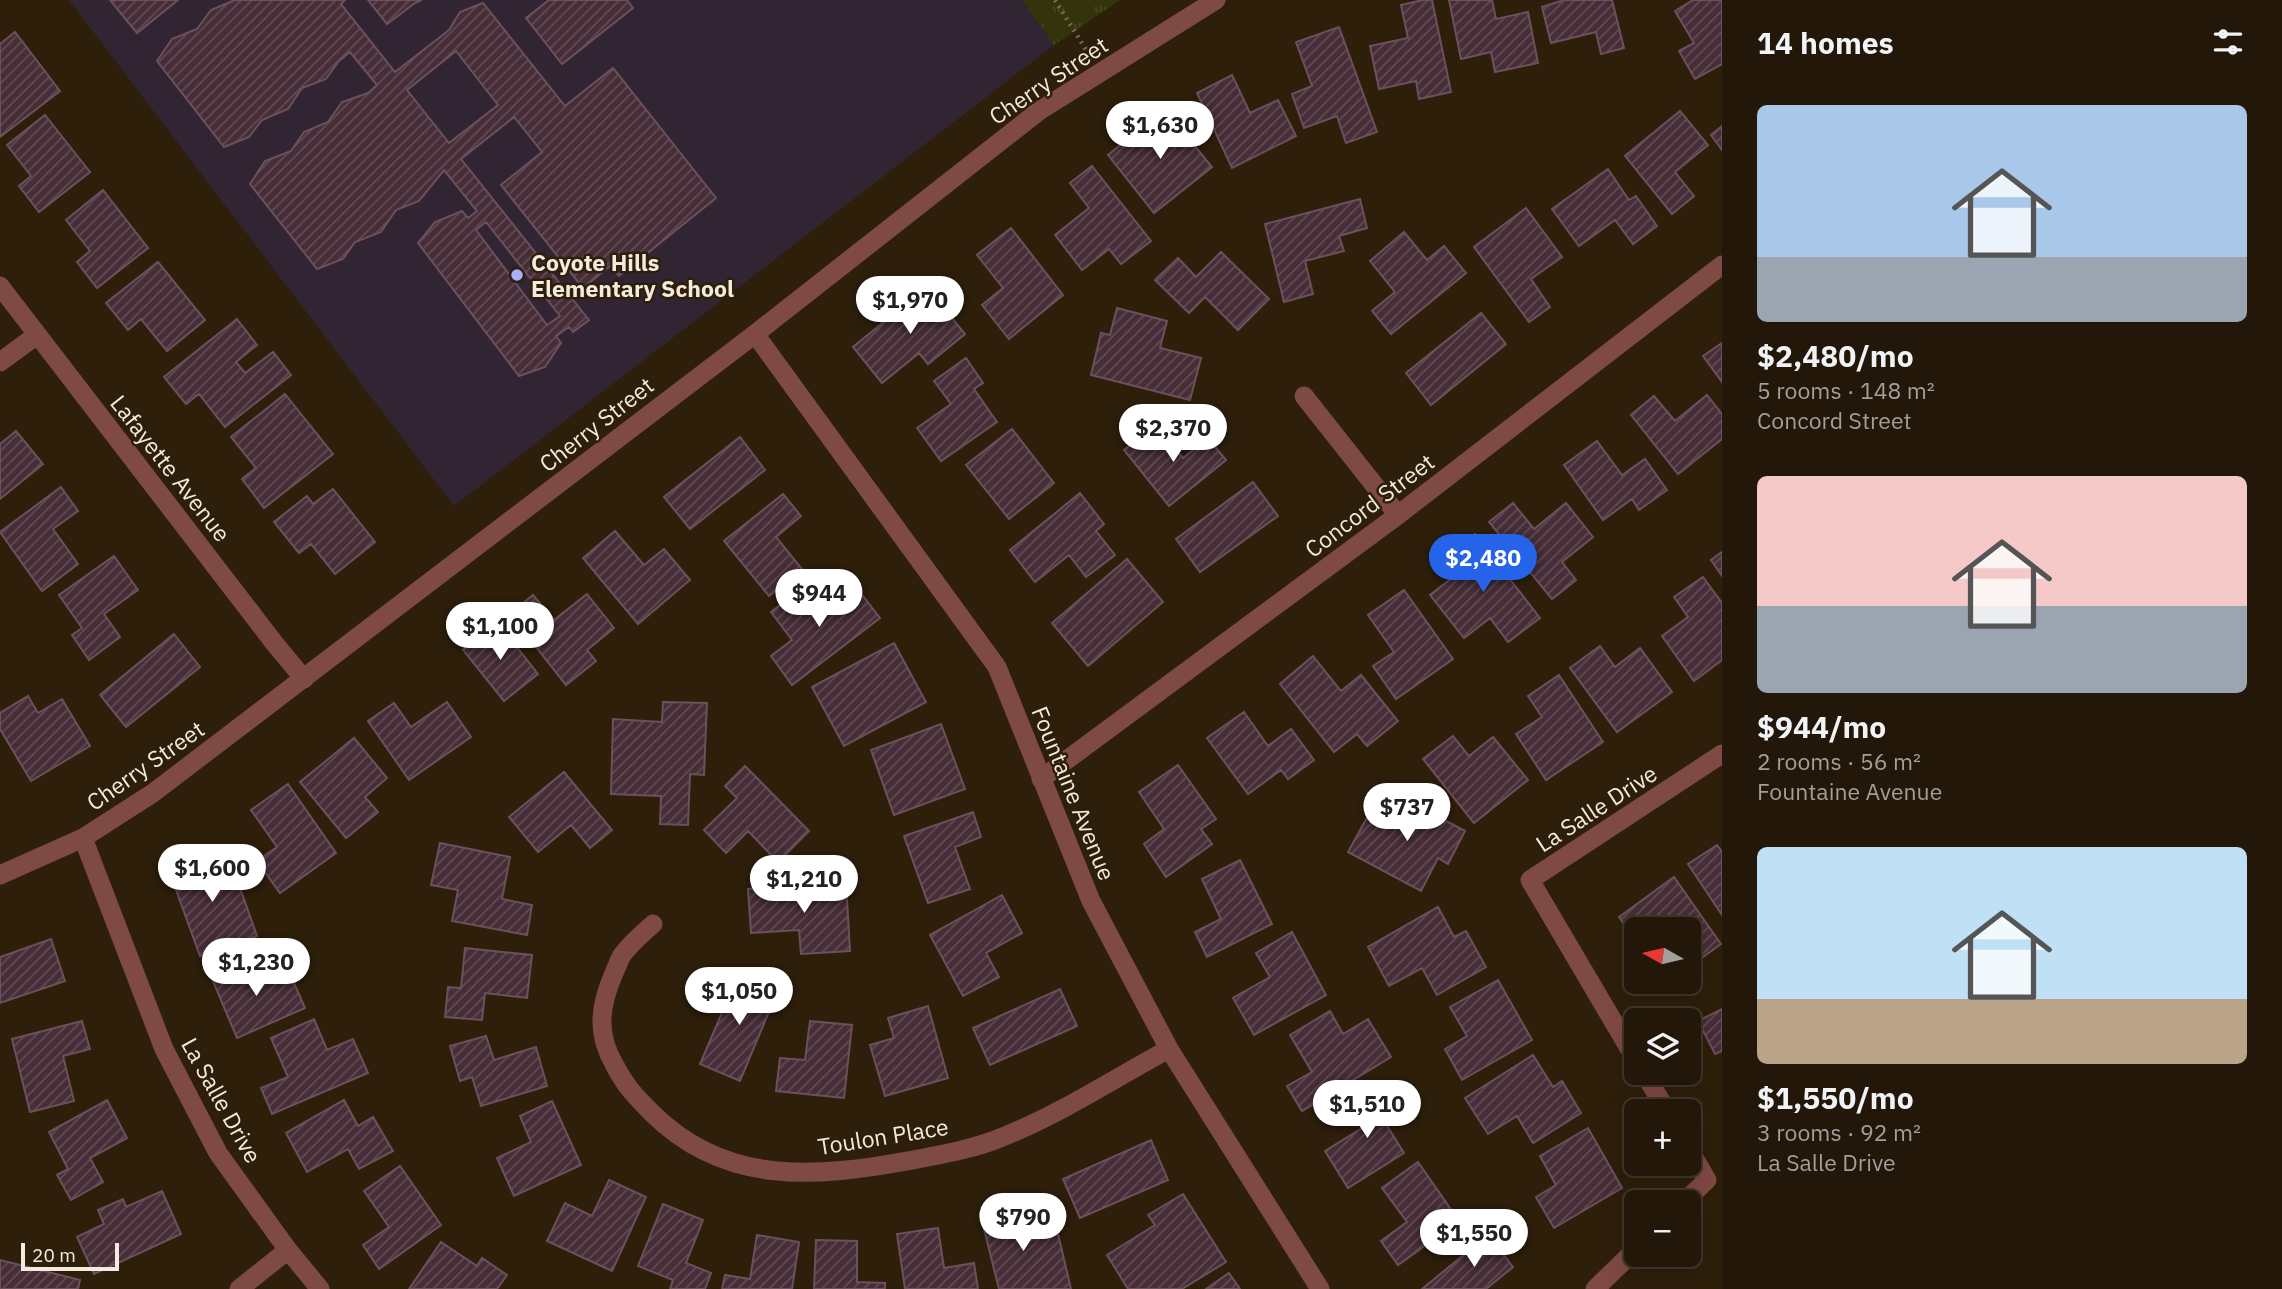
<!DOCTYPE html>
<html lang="en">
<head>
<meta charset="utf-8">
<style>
  body { margin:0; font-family:"IBM Plex Sans",sans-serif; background:#2a2012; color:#f1f3f6; height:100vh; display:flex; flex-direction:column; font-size:26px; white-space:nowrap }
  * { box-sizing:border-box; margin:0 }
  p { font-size:23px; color:#a29f9c }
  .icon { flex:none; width:38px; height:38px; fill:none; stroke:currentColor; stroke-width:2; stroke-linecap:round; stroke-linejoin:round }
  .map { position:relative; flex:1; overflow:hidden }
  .sheet { display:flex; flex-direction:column; background:#221708; width:560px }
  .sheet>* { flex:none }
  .needle { width:46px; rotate:278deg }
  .controls { position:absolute; left:1624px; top:917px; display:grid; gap:14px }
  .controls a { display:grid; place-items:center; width:77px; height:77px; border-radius:10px; background:#221708; box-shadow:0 7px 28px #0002,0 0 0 2px #3f3629; font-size:35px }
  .scale { position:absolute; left:21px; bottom:18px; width:98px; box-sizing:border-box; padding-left:7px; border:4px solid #f5eade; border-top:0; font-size:19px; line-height:24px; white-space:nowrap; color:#f5eade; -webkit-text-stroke:5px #2e1f0b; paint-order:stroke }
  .price { position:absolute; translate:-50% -60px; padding:0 16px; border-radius:24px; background:#fff; color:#222; font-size:23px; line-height:46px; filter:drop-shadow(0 2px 4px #0008) }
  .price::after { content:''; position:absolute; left:50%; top:42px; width:21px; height:16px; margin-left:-10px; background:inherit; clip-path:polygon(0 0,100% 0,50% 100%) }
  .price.selected { background:#2563eb; color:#fff }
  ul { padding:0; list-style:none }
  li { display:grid; align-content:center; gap:14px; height:371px; padding:0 35px }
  li span { display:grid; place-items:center; height:217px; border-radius:10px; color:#555 }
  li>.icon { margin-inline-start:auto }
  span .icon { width:126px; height:126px; fill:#fffc; stroke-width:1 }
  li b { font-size:30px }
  h2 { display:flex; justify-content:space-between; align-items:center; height:84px; padding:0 35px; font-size:30px }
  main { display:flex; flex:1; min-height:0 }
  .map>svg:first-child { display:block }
  .education { fill:#312533 }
  .park { fill:url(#park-tufts) }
  .building { fill:url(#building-hatch); stroke:#6c505b; stroke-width:2; fill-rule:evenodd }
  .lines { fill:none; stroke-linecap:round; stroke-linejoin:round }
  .path { stroke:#776958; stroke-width:4.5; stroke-dasharray:2 5; stroke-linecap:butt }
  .minor { stroke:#7f4944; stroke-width:19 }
  .tertiary { stroke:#7f4944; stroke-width:19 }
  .poi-dot { fill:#a7b1fc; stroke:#2e1f0b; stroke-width:2.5 }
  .labels { text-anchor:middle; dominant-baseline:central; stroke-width:5; stroke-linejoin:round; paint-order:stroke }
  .street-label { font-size:23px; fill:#f5eade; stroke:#2e1f0b }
  .poi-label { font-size:23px; font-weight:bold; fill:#f5eade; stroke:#2e1f0b; text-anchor:start }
</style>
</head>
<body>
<main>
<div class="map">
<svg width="1722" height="1289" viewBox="0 0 1722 1289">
  <defs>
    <pattern id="park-tufts" width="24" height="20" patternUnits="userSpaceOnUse" patternTransform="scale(1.75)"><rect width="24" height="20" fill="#34340c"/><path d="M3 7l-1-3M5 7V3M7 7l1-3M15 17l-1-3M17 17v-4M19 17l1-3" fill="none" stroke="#484823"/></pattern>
    <pattern id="building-hatch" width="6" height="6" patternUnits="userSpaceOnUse" patternTransform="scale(1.75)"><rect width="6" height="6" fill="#462d37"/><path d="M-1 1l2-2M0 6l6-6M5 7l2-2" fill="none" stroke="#614c54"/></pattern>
  </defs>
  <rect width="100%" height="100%" fill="#2e1f0b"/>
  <path class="education" d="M69,0H1022L1054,45L454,506Z"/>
  <path class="park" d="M1022,0H1120L1054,45Z"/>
  <path class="building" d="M110,0H178L137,33Z
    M235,0H345L341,4L395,72L449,30L460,12L483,3L565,106L613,68L716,198L619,276L610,266L583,288L501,185L542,152L514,117L461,159L589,320L573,332L569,327L556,336L561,343L545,367L519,376L418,243L435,222L462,211L468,218L477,211L444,170L419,201L396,210L381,232L355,242L343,259L317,269L250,184L265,161L291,151L304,132L328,122L342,102L368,93L377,85L350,52L339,61L326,79L302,88L288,109L262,120L249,137L224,147L157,61L172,39L197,29L211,10ZM456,51L498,105L449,143L407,90ZM486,222L560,316L547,325L476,230Z
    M368,0H422L415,3L387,24Z
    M549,0H627L633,8L562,64L526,18Z
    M1423,0H1432L1451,92L1419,99L1416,81L1379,89L1370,46L1408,38L1401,5Z
    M1449,0H1492L1496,19L1528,12L1538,63L1495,72L1491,52L1461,59Z
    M1564,0H1612L1624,48L1601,54L1596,32L1551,43L1542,7Z
    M1693,0H1722V64L1695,79L1679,51L1694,43L1675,11Z
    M1339,27L1377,132L1346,143L1337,116L1304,128L1292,94L1312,86L1296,42Z
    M15,32L60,91L0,137V44Z
    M1232,75L1250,113L1278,100L1296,136L1232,168L1197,93Z
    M1165,109L1212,167L1154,213L1108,155Z
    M1680,111L1708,145L1675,172L1694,196L1672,214L1625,156Z
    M45,115L90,172L39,212L19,186L31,176L7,145Z
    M1722,126V150L1711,135Z
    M1092,166L1151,241L1121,264L1109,249L1082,270L1055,235L1089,208L1070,183Z
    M1608,169L1629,200L1636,196L1657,226L1633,244L1615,220L1579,246L1552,209Z
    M103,190L148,248L97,288L77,262L90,251L66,220Z
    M1360,199L1367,228L1339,236L1344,251L1305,261L1313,294L1284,302L1265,224Z
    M1526,208L1562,257L1531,279L1550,307L1529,322L1474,247Z
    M1011,228L1063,295L1009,339L982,305L1003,288L977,255Z
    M1404,232L1427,260L1444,246L1466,273L1391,334L1372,311L1395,292L1370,261Z
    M1221,252L1269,299L1238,330L1205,297L1189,313L1155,280L1178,258L1196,277Z
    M158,262L205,320L167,351L141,319L128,330L106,303Z
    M927,287L965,334L928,364L919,353L882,383L853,347Z
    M1117,308L1167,321L1160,348L1201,358L1190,400L1091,375L1101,333L1110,335Z
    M1481,313L1506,344L1431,405L1406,373Z
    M237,319L257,345L236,362L245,373L273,352L291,375L225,427L199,394L186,404L164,377Z
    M1722,343V382L1703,356Z
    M966,358L983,383L974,389L997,422L941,461L917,428L951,404L934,381Z
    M285,394L333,454L264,508L242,479L256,468L231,437Z
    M1707,395L1722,414V439L1678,474L1631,415L1654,396L1675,421Z
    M1156,425L1183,458L1208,438L1226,460L1169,506L1124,450Z
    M1012,429L1054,483L1009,519L966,465Z
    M16,431L43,464L0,499V444Z
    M740,437L765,470L690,529L664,497Z
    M1597,441L1622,475L1645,459L1667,490L1639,510L1632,499L1603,520L1564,465Z
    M1253,482L1278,516L1200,572L1176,539Z
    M61,487L78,511L53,529L78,564L42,591L0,532Z
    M333,489L375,542L335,574L311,544L299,553L274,522L307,496L313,504Z
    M1080,493L1104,524L1096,531L1115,555L1086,577L1069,555L1035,582L1010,550Z
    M783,494L801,516L776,537L802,569L769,596L724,541Z
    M1513,503L1534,529L1566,503L1593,537L1562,562L1576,580L1552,599L1489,522Z
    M615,531L644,565L664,549L690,580L638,624L583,558Z
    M1475,534L1540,618L1508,642L1490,618L1464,638L1430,595L1461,571L1449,555Z
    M1722,552V576L1711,560Z
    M114,556L138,590L104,614L120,637L89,660L72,635L82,628L59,595Z
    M1127,559L1163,602L1088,666L1052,623Z
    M1703,577L1722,603V660L1694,681L1662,636L1688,617L1674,597Z
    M853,583L880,618L792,685L771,656L792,640L771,612L802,588L818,609Z
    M1404,590L1453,659L1396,699L1373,666L1394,652L1368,615Z
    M587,594L614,628L587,650L596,661L566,685L510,614L533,595L554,620Z
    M497,622L538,674L504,701L463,650Z
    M174,634L200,667L126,727L100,695Z
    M894,643L926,702L844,746L812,687Z
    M1600,646L1615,667L1640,648L1672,692L1617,732L1570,668Z
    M1313,656L1341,691L1361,675L1398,721L1367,746L1357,734L1334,752L1280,684Z
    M1559,675L1603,742L1546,780L1516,734L1542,717L1528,696Z
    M28,696L38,713L62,699L90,746L31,781L0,729V713Z
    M447,702L471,737L409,780L368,721L394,703L411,727Z
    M663,702L707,703L704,775L690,774L688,825L660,824L661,796L611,794L613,719L662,722Z
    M1244,712L1268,746L1291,729L1314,760L1288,779L1281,770L1248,794L1207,738Z
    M941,724L965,789L894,815L871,750Z
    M1453,736L1469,756L1493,737L1528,780L1474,823L1423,759Z
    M354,738L387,778L365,797L378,812L346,838L300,782Z
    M1178,765L1216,819L1201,829L1212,844L1166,877L1144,844L1164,829L1139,792Z
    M745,766L809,831L778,862L748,831L726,853L704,830L737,798L725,786Z
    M564,772L612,830L590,848L571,825L538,852L509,817Z
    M288,784L336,853L280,893L257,861L277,847L251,810Z
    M1403,798L1465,831L1448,864L1438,858L1421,891L1348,852L1370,812L1390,823Z
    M973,812L981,837L955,847L970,889L928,903L904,836Z
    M440,843L510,857L502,899L532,905L527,935L452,921L458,890L431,885Z
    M1717,845L1722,852V915L1688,864Z
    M205,851L212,872L232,865L257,936L200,956L167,865Z
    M1240,860L1272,924L1207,957L1195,932L1221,919L1202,879Z
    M1674,877L1721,944L1689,967V929H1636V941L1619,917Z
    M846,882L850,951L801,954L799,930L751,933L748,889Z
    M1002,895L1022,933L986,953L999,977L963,996L930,935Z
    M1438,907L1454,937L1466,931L1486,967L1437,995L1422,968L1389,986L1368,947Z
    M1292,932L1326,995L1254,1035L1233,998L1270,977L1256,953Z
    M51,939L65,981L0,1003V957Z
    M465,948L532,955L527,998L485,993L482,1020L445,1017L448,987L461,988Z
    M241,961L251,985L288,969L305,1008L237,1038L210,974Z
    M739,973L778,990L740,1081L700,1064Z
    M1498,980L1532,1040L1462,1080L1445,1049L1467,1036L1450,1007Z
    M1060,989L1077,1026L990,1065L973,1028Z
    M928,1006L948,1078L885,1096L870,1045L894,1038L888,1018Z
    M1722,1009V1051L1715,1054L1698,1021Z
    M1330,1011L1343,1034L1368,1019L1391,1057L1302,1111L1287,1086L1312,1072L1290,1035Z
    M314,1019L327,1050L353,1039L368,1073L272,1114L261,1088L288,1077L271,1038Z
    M82,1021L90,1049L63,1056L74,1101L30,1112L12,1039Z
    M810,1021L852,1025L844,1098L776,1091L780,1058L805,1060Z
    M486,1036L494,1060L536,1047L547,1086L481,1106L472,1077L460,1081L450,1046Z
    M1533,1055L1553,1087L1562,1081L1581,1113L1533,1143L1517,1116L1488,1134L1465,1098Z
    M1381,1086L1397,1113L1384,1121L1404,1153L1348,1188L1325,1151L1362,1128L1348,1106Z
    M107,1100L127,1138L90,1158L103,1182L71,1200L57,1175L68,1169L49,1132Z
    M344,1100L358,1126L373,1117L393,1151L359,1169L348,1149L307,1172L286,1133Z
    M552,1101L581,1165L514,1196L497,1158L531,1142L520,1116Z
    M1588,1128L1622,1188L1554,1228L1536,1197L1556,1185L1540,1156Z
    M1151,1140L1168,1180L1080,1218L1063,1179Z
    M1418,1162L1459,1221L1398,1265L1381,1241L1407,1222L1382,1188Z
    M400,1166L441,1225L379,1269L363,1245L389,1227L364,1191Z
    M609,1180L646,1197L612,1271L547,1241L565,1203L592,1216Z
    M162,1191L181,1234L94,1274L77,1237L104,1224L98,1210L123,1199L126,1207Z
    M1183,1194L1226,1262L1182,1289H1128L1107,1255L1155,1225L1148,1215Z
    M663,1204L703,1220L686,1263L711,1273L705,1289H670L673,1280L638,1266Z
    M1019,1204L1027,1241L1058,1234L1071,1289H999L980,1213Z
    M938,1228L944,1268L974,1263L978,1289H905L897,1234Z
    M757,1235L799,1242L792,1289H722L725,1275L750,1279Z
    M1488,1235L1513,1267L1486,1289H1422Z
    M816,1240L857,1241V1282L885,1283V1289H814Z
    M441,1242L477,1266L482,1258L507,1275L497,1289H409Z
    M0,1260L80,1280L78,1289H0Z
    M1229,1273L1240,1289H1206Z"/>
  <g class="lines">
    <path class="path" d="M1055,0L1088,53"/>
    <path class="minor" d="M755,334L997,667L1091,901L1169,1049L1320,1289
      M0,362L37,335
      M1304,396L1398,515
      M1041,779L1398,515L1722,265
      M83,838L164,1049L218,1153L288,1250L320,1289
      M653,924C643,933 631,943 623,954C619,959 617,967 614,973C600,1005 596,1033 614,1064C626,1087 635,1096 653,1114C725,1185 814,1178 907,1161C939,1155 975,1149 1005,1136C1062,1113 1115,1078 1169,1049
      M1636,1060L1530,880L1722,754
      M1644,1073L1667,1111
      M1684,1202L1707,1180L1689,1149
      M239,1289L288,1250
      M1595,1289L1636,1249"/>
    <path class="tertiary" d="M0,286L275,644L304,679
      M0,875L83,838L153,793L755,334L1039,111L1216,0"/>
  </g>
  <circle class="poi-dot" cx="517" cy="275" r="7"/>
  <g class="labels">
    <g class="street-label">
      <text transform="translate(1048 80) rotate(-34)">Cherry Street</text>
      <text transform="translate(596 424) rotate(-38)">Cherry Street</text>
      <text transform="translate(171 468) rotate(52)">Lafayette Avenue</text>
      <text transform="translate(1369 505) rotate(-37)">Concord Street</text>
      <text transform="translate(145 765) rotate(-35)">Cherry Street</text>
      <text transform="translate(1074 793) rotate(68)">Fountaine Avenue</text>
      <text transform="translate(1596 808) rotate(-33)">La Salle Drive</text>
      <text transform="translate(222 1100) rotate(61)">La Salle Drive</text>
      <text transform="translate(883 1136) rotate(-9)">Toulon Place</text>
    </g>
    <g class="poi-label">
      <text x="531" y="262">Coyote Hills<tspan x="531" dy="26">Elementary School</tspan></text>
    </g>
  </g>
</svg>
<div class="controls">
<a><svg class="needle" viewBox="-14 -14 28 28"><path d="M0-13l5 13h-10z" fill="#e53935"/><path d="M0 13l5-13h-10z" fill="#a29f9c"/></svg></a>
<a><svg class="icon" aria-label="layers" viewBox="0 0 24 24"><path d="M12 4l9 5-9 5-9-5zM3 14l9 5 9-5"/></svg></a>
<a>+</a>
<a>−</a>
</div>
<div class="scale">20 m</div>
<b class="price" style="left:1160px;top:161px">$1,630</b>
<b class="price" style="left:910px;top:336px">$1,970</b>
<b class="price" style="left:1173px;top:464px">$2,370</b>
<b class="price selected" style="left:1483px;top:594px">$2,480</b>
<b class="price" style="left:819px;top:629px">$944</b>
<b class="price" style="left:500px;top:662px">$1,100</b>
<b class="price" style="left:1407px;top:843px">$737</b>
<b class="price" style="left:212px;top:904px">$1,600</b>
<b class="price" style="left:804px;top:915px">$1,210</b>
<b class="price" style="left:256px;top:998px">$1,230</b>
<b class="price" style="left:739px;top:1027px">$1,050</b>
<b class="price" style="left:1367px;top:1140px">$1,510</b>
<b class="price" style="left:1023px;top:1253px">$790</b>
<b class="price" style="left:1474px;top:1269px">$1,550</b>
</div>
<section class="sheet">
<h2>14 homes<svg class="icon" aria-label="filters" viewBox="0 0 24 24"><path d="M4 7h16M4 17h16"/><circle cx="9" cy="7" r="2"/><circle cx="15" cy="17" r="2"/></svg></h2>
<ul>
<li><span style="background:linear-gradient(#a9c7e8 70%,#9aa5b1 0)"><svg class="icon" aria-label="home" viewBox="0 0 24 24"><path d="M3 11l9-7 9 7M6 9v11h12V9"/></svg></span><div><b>$2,480/mo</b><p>5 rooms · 148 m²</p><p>Concord Street</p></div></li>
<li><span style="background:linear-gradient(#f6c9c9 60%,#9aa5b1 0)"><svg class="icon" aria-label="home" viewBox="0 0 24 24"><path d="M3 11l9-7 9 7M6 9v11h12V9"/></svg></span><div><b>$944/mo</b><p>2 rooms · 56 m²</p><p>Fountaine Avenue</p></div></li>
<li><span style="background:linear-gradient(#bfe0f5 70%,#b9a48a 0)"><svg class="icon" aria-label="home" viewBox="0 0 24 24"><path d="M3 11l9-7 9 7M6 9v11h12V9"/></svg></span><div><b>$1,550/mo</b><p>3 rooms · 92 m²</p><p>La Salle Drive</p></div></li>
</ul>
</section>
</main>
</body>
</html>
